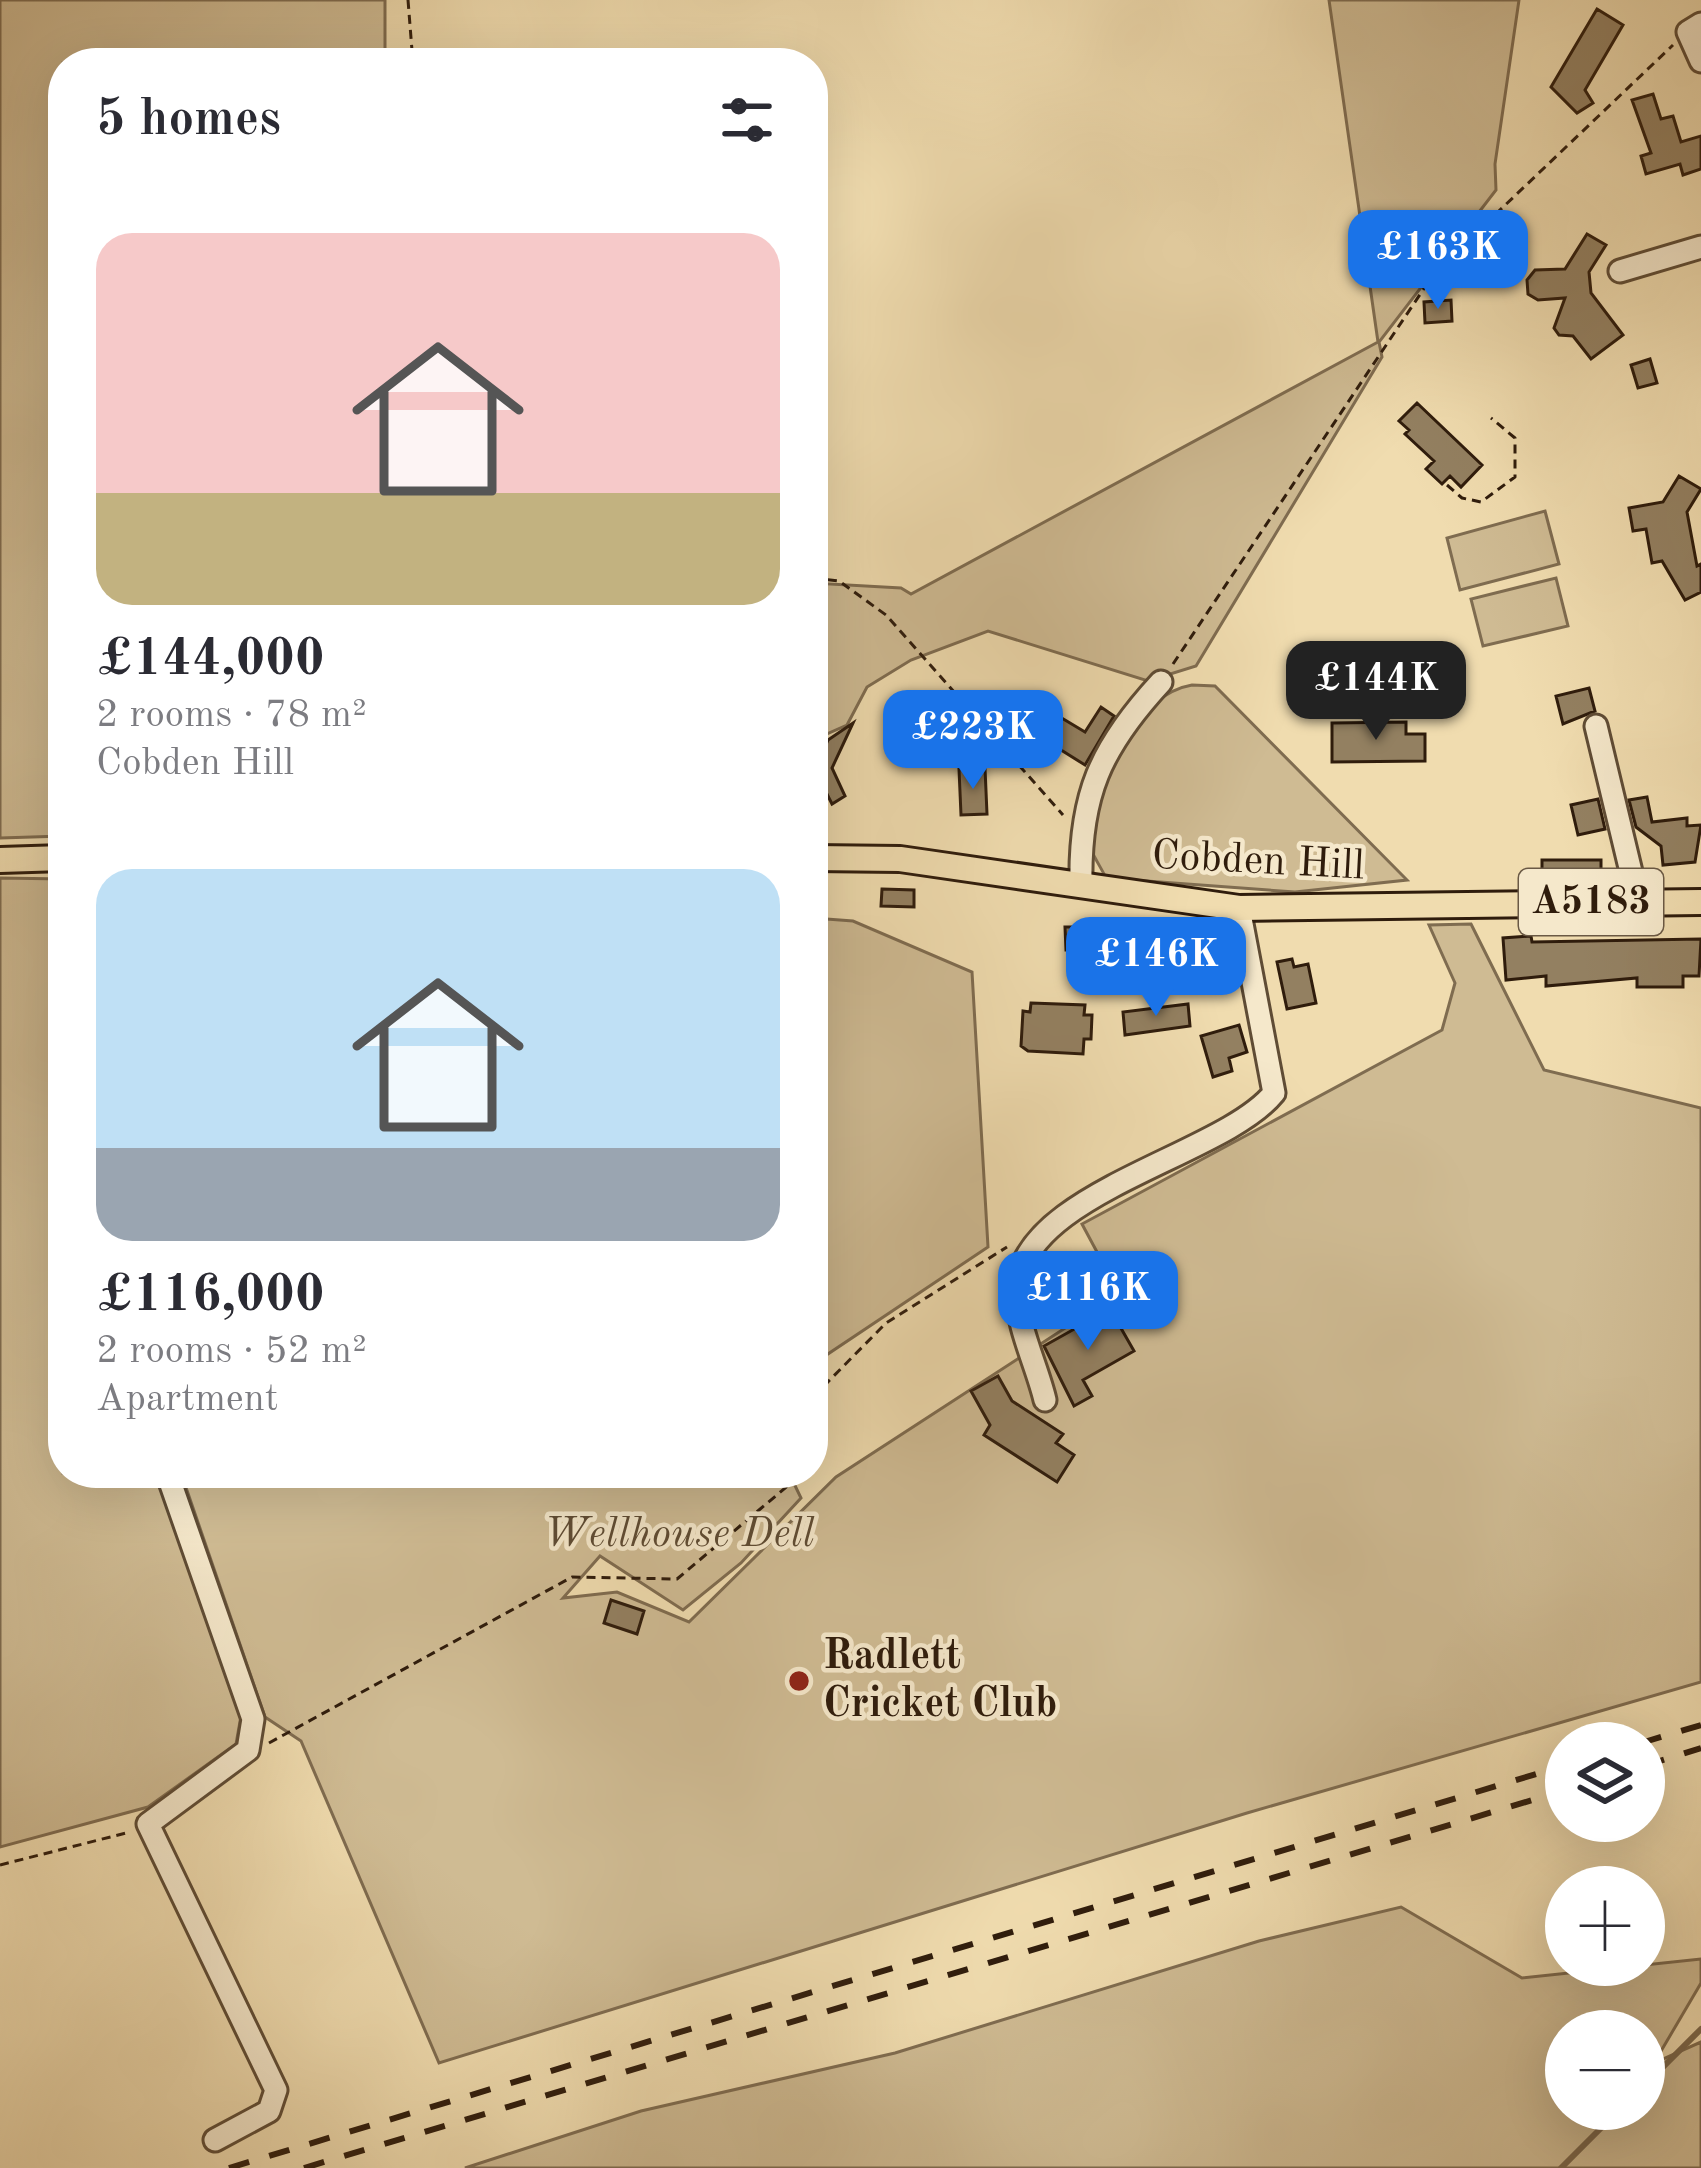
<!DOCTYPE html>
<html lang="en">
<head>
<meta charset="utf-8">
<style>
  body { margin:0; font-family:"Old Standard TT",serif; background:#f2f2f3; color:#2b2b33; height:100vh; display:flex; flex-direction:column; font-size:45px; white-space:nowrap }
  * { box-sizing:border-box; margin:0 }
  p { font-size:39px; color:#7c7c81 }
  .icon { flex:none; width:66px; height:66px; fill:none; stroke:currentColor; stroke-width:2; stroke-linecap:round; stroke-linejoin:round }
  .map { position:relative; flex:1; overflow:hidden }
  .side { position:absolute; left:48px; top:48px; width:780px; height:1440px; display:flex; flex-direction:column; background:#fff; border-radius:48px; box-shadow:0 12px 48px #0002 }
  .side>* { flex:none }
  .fabs { position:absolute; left:1545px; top:1722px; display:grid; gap:24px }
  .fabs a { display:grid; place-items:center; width:120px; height:120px; border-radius:50%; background:#fff; box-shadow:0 12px 48px #0002; font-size:60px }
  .price { position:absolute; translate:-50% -102px; padding:0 27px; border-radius:24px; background:#1a73e8; color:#fff; font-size:39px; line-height:78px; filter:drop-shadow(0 3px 6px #0008) }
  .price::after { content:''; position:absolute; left:50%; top:72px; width:36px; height:27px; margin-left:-18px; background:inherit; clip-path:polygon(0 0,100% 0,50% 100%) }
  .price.current { background:#222; color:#fff }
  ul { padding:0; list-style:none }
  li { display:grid; align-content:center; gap:24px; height:636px; padding:0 48px }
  li span { display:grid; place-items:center; height:372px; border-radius:36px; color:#555 }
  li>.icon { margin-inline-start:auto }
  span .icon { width:216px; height:216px; fill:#fffc; stroke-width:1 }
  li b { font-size:51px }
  h2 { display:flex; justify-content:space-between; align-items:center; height:144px; padding:0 48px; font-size:51px }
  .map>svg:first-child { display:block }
  .green { fill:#cfbb93; stroke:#7f6c50; stroke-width:3; fill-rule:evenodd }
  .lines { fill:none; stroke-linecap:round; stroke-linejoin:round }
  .stream { stroke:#7b684d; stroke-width:6 }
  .building { fill:#938061; stroke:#2f1c0c; stroke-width:3 }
  .minor-casing { stroke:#5f4c35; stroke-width:27 }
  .major-casing { stroke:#2f1c0c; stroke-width:30 }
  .path { stroke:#2f1c0c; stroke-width:3; stroke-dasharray:9 6; stroke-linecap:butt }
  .minor { stroke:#f5e8cb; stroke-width:21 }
  .major { stroke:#f0dcaf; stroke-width:24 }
  .rail { stroke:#2f1c0c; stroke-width:6; stroke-dasharray:21 21; stroke-linecap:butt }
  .poi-dot { fill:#8f2418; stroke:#f5e8cb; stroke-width:4.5 }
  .labels { text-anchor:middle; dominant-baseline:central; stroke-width:9; stroke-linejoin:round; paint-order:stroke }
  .shield { fill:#f5e8cb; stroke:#6a5945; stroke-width:3 }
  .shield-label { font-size:39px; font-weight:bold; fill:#2f1c0c }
  .street-label { font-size:42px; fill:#2f1c0c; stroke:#f5e8cb }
  .park-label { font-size:42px; font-style:italic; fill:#5f4c34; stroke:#f5e8cb }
  .poi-label { font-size:42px; font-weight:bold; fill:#2f1c0c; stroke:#f5e8cb; text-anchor:start }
</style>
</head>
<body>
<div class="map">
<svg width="1701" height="2168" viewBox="0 0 1701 2168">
  <rect width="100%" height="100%" fill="#f0dcaf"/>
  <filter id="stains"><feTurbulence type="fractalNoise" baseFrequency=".00167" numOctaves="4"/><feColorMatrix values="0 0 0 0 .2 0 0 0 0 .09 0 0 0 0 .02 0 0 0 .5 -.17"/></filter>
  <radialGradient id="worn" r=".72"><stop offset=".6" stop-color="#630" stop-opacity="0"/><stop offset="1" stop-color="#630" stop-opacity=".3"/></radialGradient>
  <path class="green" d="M0,0H385V63H63V836L0,838Z
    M1329,0H1519L1495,164L1496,190L1379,342L1382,357L1196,666L1148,681L988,631L911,660L867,687L847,725L813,740V583L901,588L911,594L1378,342Z
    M1545,511L1559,564L1460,590L1447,538Z
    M1556,578L1568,626L1483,646L1471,599Z
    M1192,685L1215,686L1407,880L1295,892L1106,878C1100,865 1087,848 1087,834C1089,780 1137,694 1192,685Z
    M0,878L63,879V1473H157L241,1716L236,1744L148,1807L0,1847Z
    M813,918L853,921L972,972L988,1247L825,1356L813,1370Z
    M1471,924L1544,1070L1701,1108V1682L1247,1813L439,2063L301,1741L265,1717L181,1473H789L801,1498L741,1563L683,1610L600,1556L563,1598L617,1592L689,1622L836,1477L1119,1293L1082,1224L1442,1030L1455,983L1429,925Z
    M1401,1907L1522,1978L1701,1959V1983L1654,2063L1701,2042V2168H465L641,2111L895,2053L1259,1941ZM1566,2031H1644V2109H1566Z"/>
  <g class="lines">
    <path class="stream" d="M1644,2086L1701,2029
      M1561,2168L1620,2109"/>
  </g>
  <path class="building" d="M1597,9L1623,25L1585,90L1593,103L1577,113L1551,87Z
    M1653,94L1661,119L1673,116L1681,142L1701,136V169L1683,175L1680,164L1646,174L1641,156L1651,153L1632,100Z
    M1587,234L1606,245L1589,272L1591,293L1623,335L1591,359L1573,336L1559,335L1554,328L1565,298L1538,300L1528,294L1527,280L1535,270L1565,269Z
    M1451,300L1452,321L1425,323L1424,302Z
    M1650,359L1657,383L1638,388L1631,365Z
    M1417,403L1482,465L1461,487L1450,476L1442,484L1426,469L1434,461L1405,434L1409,430L1399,421Z
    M1679,476L1701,489L1687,512L1697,566L1701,564V592L1685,600L1662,561L1652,563L1646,529L1633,531L1629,508L1663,502Z
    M1589,688L1595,711L1563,724L1556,696Z
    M1040,705L1085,732L1101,707L1114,716L1085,765L1026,728Z
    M1406,722V734H1425V761L1332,762V723Z
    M853,723L832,768L845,796L832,804L826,792L813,799V772L828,740Z
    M985,768L987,814L961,815L959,769Z
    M1647,797L1652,822L1687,818V826L1701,825L1695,862L1663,865L1661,846L1636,827L1629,800Z
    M1598,799L1605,829L1578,835L1571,805Z
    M1542,860H1601V881L1542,884Z
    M882,889L914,890V907L881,906Z
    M1065,927H1095V950H1066Z
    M1531,936L1532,942L1701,939L1699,976H1683V987H1637V978L1546,986V976L1506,980L1503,938Z
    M1218,949L1228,985L1200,990L1193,954Z
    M1292,959L1294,967L1308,964L1316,1003L1287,1009L1277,962Z
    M1031,1003L1085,1005L1084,1015H1092L1091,1039H1084L1083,1054L1028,1051L1021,1046L1023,1011L1030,1012Z
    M1188,1004L1190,1026L1125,1035L1123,1012Z
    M1239,1025L1247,1052L1229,1058L1232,1071L1213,1077L1201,1036Z
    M1110,1309L1134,1351L1083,1380L1092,1396L1074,1406L1044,1346Z
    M998,1376L1012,1401L1063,1434L1056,1443L1074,1455L1057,1482L984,1435L990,1425L971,1391Z
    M611,1600L644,1611L637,1634L604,1623Z"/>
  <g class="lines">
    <defs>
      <path id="minor" d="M1701,24L1688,32L1701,61
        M1620,271L1701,247
        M1596,726L1638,901
        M1081,886C1079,796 1100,748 1161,682
        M1045,1400C1037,1366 1017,1327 1017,1292C1017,1193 1222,1157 1274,1093L1239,908
        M167,1473L253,1719L248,1750L148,1824L276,2090L269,2111L215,2140"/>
      <path id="major" d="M813,858L900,859L1239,908L1701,902
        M0,860L63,858"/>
    </defs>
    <use href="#minor" class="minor-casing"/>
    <use href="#major" class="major-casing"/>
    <path class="path" d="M408,0L413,63
      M1447,485L1462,498L1481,502L1515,477V438L1491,418
      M813,578L839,581L886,615L1063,815
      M1173,664L1435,272L1673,45
      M813,1397L886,1323L1007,1247
      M269,1743L572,1577L677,1579L803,1473
      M0,1865L130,1832"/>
    <use href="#minor" class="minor"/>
    <use href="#major" class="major"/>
    <path class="rail" d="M1641,1743L1701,1725
      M1644,1766L1701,1748
      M229,2168L1566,1765
      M304,2168L1566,1790"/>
  </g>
  <circle class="poi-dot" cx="799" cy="1681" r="12"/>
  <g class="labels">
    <rect class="shield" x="1519" y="869" width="144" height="66" rx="9"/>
    <g class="shield-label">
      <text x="1591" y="902">A5183</text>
    </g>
    <g class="street-label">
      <text transform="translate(1258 862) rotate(3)">Cobden Hill</text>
    </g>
    <g class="park-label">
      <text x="679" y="1535">Wellhouse Dell</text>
    </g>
    <g class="poi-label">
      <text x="823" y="1657">Radlett<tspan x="823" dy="48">Cricket Club</tspan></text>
    </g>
  </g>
  <rect width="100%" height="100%" filter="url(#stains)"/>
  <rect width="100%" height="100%" fill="url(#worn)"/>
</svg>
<div class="fabs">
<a><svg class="icon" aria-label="layers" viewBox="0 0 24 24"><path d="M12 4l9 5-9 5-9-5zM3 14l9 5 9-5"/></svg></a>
<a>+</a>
<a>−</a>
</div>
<b class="price" style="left:1438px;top:312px">£163K</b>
<b class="price current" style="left:1376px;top:743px">£144K</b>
<b class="price" style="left:973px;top:792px">£223K</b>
<b class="price" style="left:1156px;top:1019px">£146K</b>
<b class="price" style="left:1088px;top:1353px">£116K</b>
<section class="side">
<h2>5 homes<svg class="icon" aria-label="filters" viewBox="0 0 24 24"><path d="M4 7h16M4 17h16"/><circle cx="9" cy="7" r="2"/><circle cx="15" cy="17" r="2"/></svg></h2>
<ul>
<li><span style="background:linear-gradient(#f6c9c9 70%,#c2b280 0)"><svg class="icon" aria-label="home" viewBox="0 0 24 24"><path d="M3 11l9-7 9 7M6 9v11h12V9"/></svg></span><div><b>£144,000</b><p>2 rooms · 78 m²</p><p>Cobden Hill</p></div></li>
<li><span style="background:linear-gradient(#bfe0f5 75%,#9aa5b1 0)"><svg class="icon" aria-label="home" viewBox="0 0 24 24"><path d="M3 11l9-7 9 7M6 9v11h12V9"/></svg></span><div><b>£116,000</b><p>2 rooms · 52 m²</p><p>Apartment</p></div></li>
</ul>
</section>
</div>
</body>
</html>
